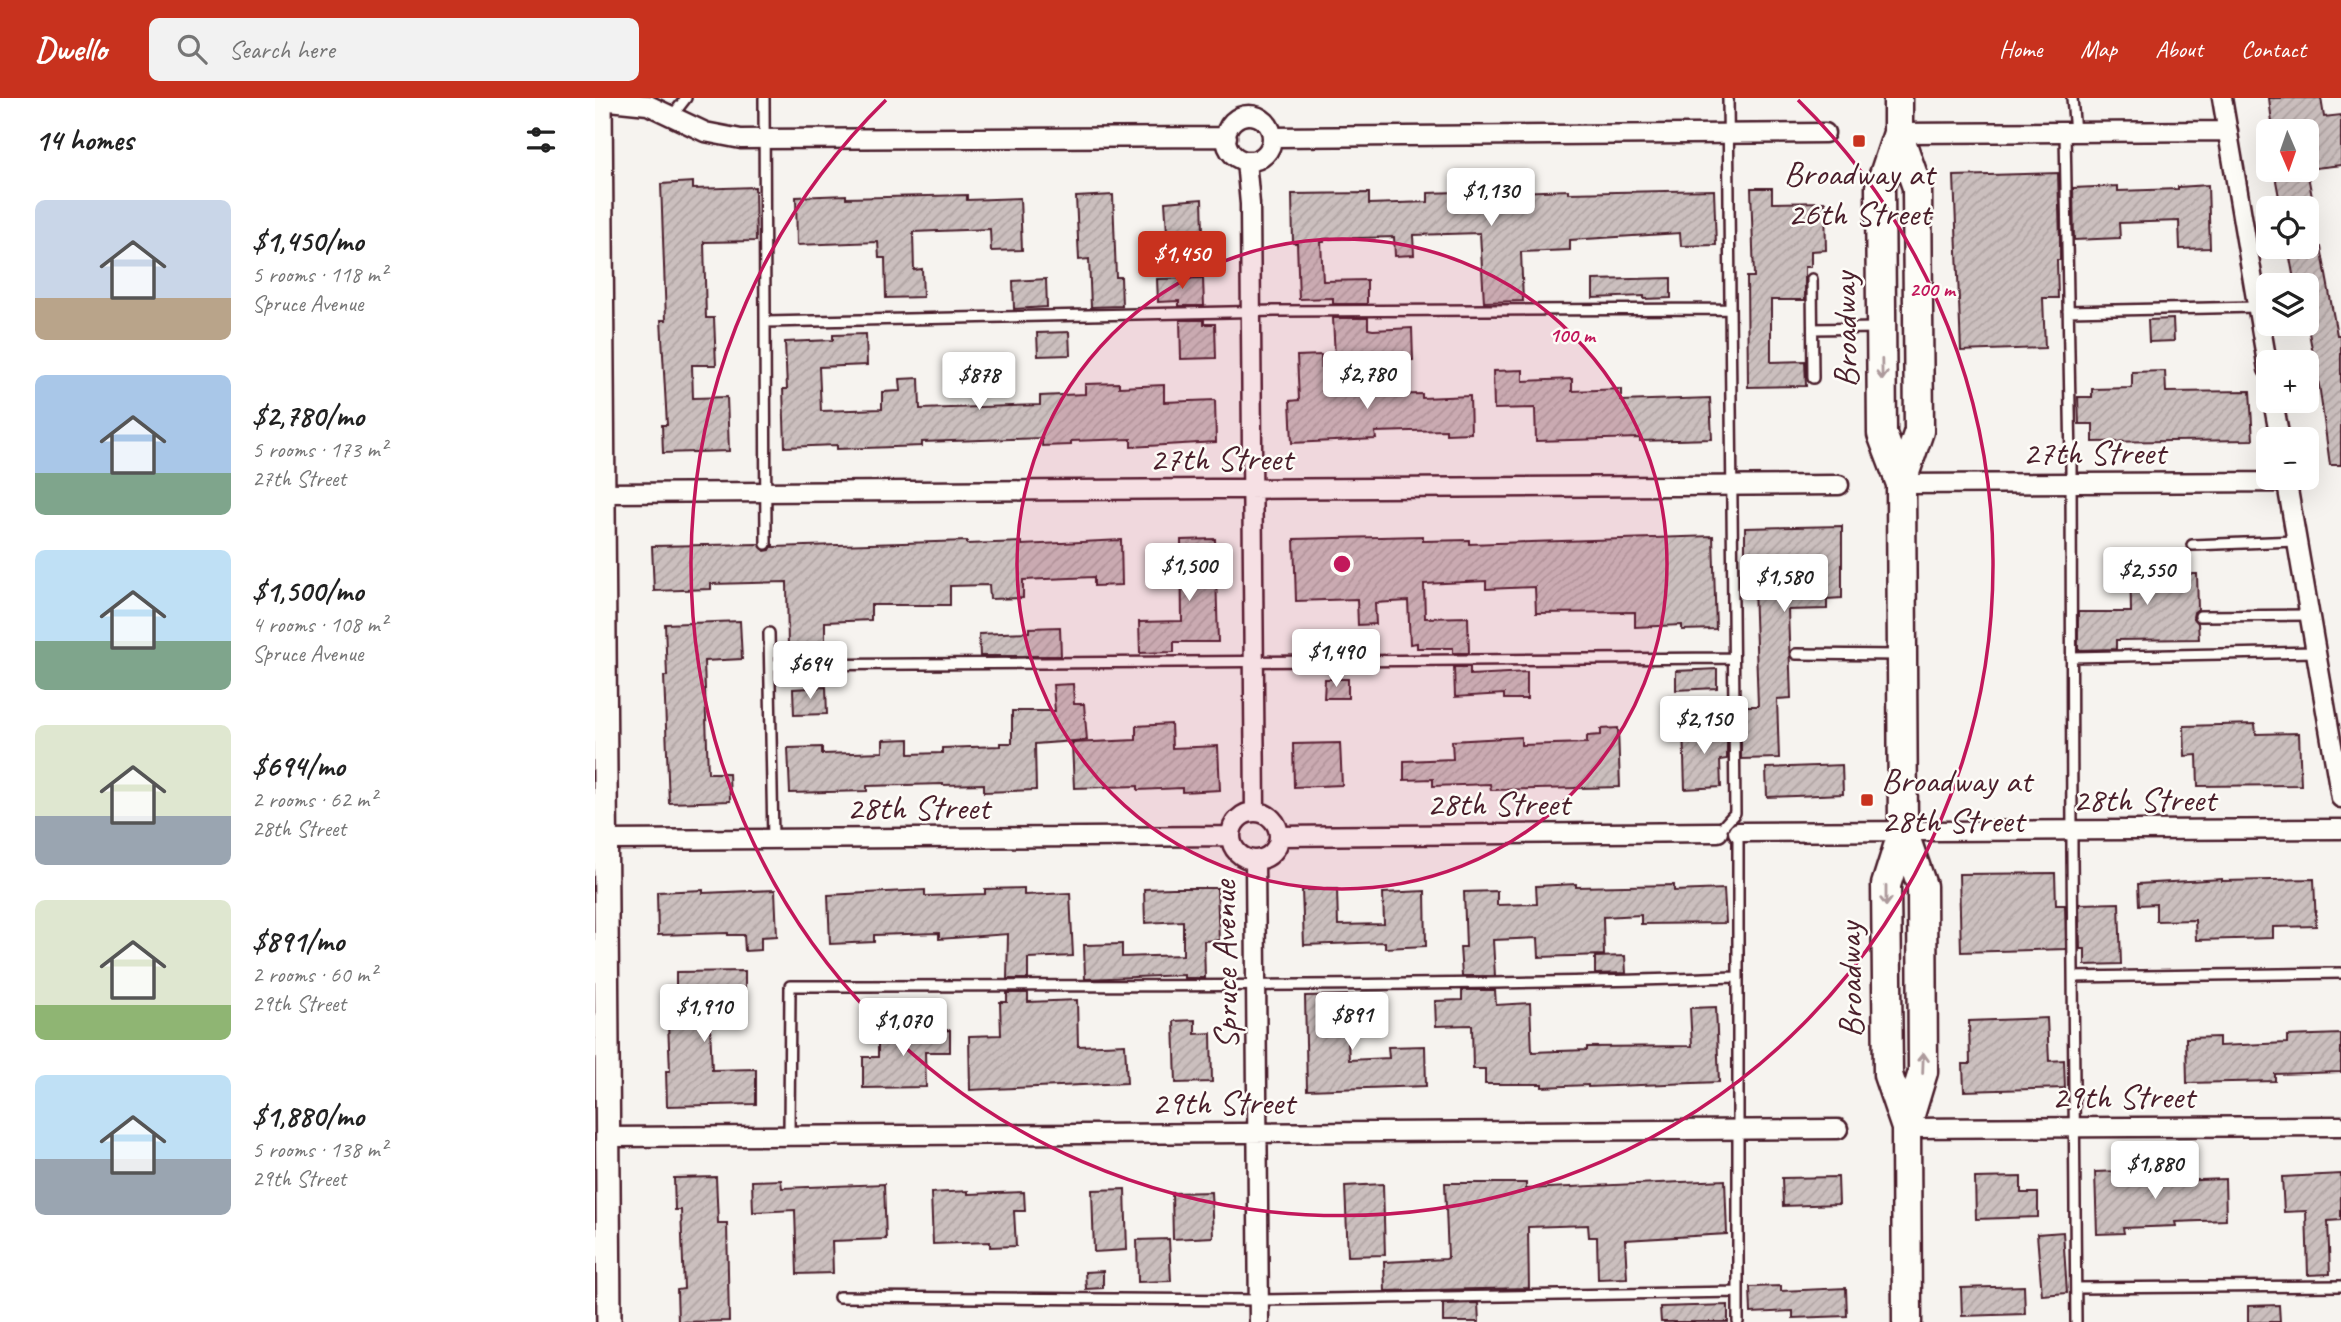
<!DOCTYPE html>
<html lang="en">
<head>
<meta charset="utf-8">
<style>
  body { margin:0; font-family:Caveat,sans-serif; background:#f2f2f2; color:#222; height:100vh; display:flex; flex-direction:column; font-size:26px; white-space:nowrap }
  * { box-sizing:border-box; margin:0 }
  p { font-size:23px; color:#767676 }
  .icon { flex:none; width:38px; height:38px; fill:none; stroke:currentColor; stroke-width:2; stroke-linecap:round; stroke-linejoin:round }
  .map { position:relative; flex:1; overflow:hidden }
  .panel { display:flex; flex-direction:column; background:#fff; width:595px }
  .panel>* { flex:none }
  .needle { width:46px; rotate:178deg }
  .controls { position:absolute; left:1661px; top:21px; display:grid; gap:14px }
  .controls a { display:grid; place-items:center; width:63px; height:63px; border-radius:10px; background:#fff; box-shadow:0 7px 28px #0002; font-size:35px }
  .price { position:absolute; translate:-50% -60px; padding:0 16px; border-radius:7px; background:#fff; color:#222; font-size:23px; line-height:46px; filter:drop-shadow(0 2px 4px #0008) }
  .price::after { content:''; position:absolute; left:50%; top:42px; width:21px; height:16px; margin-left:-10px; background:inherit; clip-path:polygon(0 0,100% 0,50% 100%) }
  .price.selected { background:#c8321e; color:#fff }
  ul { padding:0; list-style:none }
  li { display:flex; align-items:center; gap:21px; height:175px; padding:0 35px }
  li span { display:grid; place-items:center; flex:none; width:196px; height:140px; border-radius:10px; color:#555 }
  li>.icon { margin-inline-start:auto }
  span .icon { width:84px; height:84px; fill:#fffc; stroke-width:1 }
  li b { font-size:30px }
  h2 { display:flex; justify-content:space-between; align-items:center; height:84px; padding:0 35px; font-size:30px }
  header { display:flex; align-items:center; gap:42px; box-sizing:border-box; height:98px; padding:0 35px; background:#c8321e; color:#fff }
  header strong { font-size:33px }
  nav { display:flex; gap:38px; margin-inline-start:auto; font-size:24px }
  .search { width:490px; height:63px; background:#f2f2f2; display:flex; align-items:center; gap:18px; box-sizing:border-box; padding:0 24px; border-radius:10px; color:#767676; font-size:26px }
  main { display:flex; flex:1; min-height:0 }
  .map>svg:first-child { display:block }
  .building { fill:url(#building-hatch); stroke:#4a1f2b; stroke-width:2 }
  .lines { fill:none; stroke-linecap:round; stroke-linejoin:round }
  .service-casing { stroke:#4a1f2b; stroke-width:14 }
  .minor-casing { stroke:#4a1f2b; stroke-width:23 }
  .tertiary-casing { stroke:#4a1f2b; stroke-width:28 }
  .primary-casing { stroke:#4a1f2b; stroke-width:33 }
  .service { stroke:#fdfcf7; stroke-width:9 }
  .minor { stroke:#fdfcf7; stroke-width:18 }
  .tertiary { stroke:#fdfcf7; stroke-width:23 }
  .primary { stroke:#fdfcf7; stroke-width:28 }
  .oneway { stroke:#ac999b }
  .ring { fill:none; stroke:#c2185b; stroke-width:3.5 }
  .poi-dot { fill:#c8321e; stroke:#fdfcf7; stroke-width:2.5 }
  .labels { text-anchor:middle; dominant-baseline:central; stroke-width:5; stroke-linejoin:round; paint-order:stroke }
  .poi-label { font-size:35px; fill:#4a1f2b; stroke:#fdfcf7 }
  .street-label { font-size:35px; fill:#4a1f2b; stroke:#fdfcf7 }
  .centre { fill:#c2185b; stroke:#fdfcf7; stroke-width:3.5 }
  .ring-label { font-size:21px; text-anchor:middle; font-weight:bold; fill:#c2185b; stroke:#fdfcf7; stroke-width:5; stroke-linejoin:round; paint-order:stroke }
</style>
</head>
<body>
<header>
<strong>Dwello</strong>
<div class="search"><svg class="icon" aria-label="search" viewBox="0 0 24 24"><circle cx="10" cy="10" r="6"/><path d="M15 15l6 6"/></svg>Search here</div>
<nav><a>Home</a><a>Map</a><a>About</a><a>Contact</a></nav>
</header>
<main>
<section class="panel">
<h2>14 homes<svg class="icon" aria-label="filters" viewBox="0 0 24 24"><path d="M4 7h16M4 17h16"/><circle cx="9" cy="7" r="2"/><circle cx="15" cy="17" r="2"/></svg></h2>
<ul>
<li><span style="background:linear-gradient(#c9d6e8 70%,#b9a48a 0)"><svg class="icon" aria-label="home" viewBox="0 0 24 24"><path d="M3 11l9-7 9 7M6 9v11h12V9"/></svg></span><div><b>$1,450/mo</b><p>5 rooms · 118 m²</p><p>Spruce Avenue</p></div></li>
<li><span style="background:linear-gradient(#a9c7e8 70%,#7fa58c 0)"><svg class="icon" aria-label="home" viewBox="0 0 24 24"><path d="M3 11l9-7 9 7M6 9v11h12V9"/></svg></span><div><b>$2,780/mo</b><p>5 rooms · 173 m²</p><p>27th Street</p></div></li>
<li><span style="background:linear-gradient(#bfe0f5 65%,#7fa58c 0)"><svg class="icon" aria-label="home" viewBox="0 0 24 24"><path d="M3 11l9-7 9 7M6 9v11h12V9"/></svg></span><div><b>$1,500/mo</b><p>4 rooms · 108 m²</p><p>Spruce Avenue</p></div></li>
<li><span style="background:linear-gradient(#dfe7d0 65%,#9aa5b1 0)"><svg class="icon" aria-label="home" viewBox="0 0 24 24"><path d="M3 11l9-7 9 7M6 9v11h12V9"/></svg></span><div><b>$694/mo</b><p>2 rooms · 62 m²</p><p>28th Street</p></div></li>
<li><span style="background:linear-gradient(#dfe7d0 75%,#8fb573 0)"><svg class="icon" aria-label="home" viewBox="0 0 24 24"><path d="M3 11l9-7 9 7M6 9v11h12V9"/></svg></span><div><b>$891/mo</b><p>2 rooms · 60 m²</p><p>29th Street</p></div></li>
<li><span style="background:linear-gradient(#bfe0f5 60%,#9aa5b1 0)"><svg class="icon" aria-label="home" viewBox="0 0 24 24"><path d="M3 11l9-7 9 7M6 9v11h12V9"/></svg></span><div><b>$1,880/mo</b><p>5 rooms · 138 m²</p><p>29th Street</p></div></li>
</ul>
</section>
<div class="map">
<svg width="1746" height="1224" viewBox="0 0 1746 1224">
  <defs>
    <pattern id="building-hatch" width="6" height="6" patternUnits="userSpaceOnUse" patternTransform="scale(1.75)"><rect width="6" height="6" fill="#cbbfbe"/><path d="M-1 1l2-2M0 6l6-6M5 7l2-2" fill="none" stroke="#b0a4a3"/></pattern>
  </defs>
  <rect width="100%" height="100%" fill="#f6f3ef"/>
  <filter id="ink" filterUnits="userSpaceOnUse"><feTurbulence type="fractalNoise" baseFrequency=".0143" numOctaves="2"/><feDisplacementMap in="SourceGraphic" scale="14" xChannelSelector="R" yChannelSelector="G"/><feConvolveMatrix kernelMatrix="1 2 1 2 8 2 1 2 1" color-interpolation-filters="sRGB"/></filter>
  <g filter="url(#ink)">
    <path class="building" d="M1674,0H1726L1729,19L1746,17V67L1712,71V33H1678Z
      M1679,72H1712L1719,110H1686Z
      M1463,75L1465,142V162H1462L1463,200H1448L1450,250L1366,253L1359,78Z
      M98,84V91L160,89L161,143L109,144L111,220H119L121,267H97L98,300L132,299L134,353L68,355L67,327H72L66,222H71L66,86Z
      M1613,87L1615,150L1585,151L1584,123L1524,125L1525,140L1479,142L1478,90L1523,88V93L1583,91V89Z
      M1156,90H1177V105L1230,104L1231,152L1216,153V169H1210V202H1176V264L1210,263L1211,288L1153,289L1152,179H1159Z
      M922,92V94L973,92V95L1119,92L1121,147L1086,148L1085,135L975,142V152L926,154L928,203L889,204L885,135L818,137L819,157L800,158L799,139L729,141V144H726L728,183L772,182V206H738V200L704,201L702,145H698L697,96L774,95V106L833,104V95Z
      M251,97V100L372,97V102L425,100L427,152L396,153L395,131L318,134L319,172L327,171L328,199L291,200L290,160H284L283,144L202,147L201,99Z
      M518,97L521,179H526L527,208L496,209L494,161L484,162L481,99Z
      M607,101L608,133L572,135L570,104Z
      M1693,149H1726L1742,237H1746V367H1735L1725,293L1712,224V187H1700Z
      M608,180L609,208H584V203L563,204L562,181Z
      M1076,180V200L1049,201V198L998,200V182Z
      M451,181L452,209L419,211L418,183Z
      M738,220H773V231L778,232L817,230L818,262L792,263V257L740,259Z
      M1578,221L1579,243L1554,244L1553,222Z
      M585,222H609V226H620L621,260L586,261Z
      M474,234L475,257L443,258L442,235Z
      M271,236L272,267L224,269L226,313L287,311V294L306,293L305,281L324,280L325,311L445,307V298L490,296V286L524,285V289L569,287V304L620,302L621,344L536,349V341L476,343V347L447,348V340L327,344V348L242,351V347L190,349L188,291H192L190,244L238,242V237Z
      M726,257L727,292L779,290V297L827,296V300L875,298L876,335L851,336V332L780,334L781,341L697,345L695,303L704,302L702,258Z
      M928,272V283L977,281V293L1026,291V303L1115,300L1117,341L1045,343V340L941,343L940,310L899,311L898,273Z
      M1570,273L1571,294L1655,293L1658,342L1498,344V326H1484L1483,299H1497V291L1537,290V274Z
      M1247,428V500L1232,501V511L1193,512L1196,600L1182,601L1184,660L1146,661V627H1151L1150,608H1163L1158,459H1150V430Z
      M828,438V443L874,442V446L1118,438L1121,531L1087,532V527L1040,529V514L941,515L940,489L891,491V483L829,486L830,520L873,519L874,555H858V550H822V545L815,546L813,503L780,505L781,526L763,527L762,501L701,503L699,441Z
      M620,441L623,544H579V554L545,555L544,524L587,523L586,442Z
      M526,442L527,487L499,488V479L428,482V500L395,501L394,487L355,488V507H276V522L230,524V551H193L192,484L116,486V491L59,493L57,448L164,446L170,453L175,452L178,446V449L372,443V446L427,444V447Z
      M1584,457L1585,476H1602L1603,511L1599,514L1598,519L1603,525L1604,541L1521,542V551L1483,552V514H1536L1535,458Z
      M145,523L147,561L109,563L113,675H134L135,703L74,705L69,578H72L70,526Z
      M465,529L466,558H385L384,536L434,534V530Z
      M859,569H875V577L932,574V601H909V596L860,599Z
      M1122,571V590L1081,592V573Z
      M730,581H753V600H729Z
      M478,586L479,606H489L492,642L440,646L441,692L389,694V686L348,687V686L272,688V693L195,695L193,650L227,649V656L288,654V642L314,641V656L347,655V650L405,648V645H417V613H460L458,587Z
      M231,589L232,616L199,617L198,591Z
      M576,626L577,650L623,648L625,692L587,694V690L543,692V688L479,690L477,645L541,642V628Z
      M1660,626L1661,636L1704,635L1706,687L1603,688L1602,657L1590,658L1589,628Z
      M1132,628V661L1125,662L1126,689L1090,691L1088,629Z
      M1023,630L1025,689L896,692L895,686L838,688V681L809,682V663L858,661L857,643L926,639V647L992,645V638L1006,637V631Z
      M745,645L747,687L699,689L698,646Z
      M1247,667L1248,696L1172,699L1171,670Z
      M1460,775L1461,807H1470L1471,851L1366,854L1364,776Z
      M1627,781V783L1719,781L1721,828L1678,829V840L1601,842L1600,822L1561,823V806L1544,807L1543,786Z
      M981,786V789L1079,787V793L1129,791L1131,825L1046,826V817L1008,819L1009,857L944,859L943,840L898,842L900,878H867L865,849H871L869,794L902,793V807L942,806L941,788Z
      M429,790V797L475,795L478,858L433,860V881H412L413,836L344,841V835L279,837V844L235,846L233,797L330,792V798L390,796V791Z
      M578,790H622L624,842L609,843L610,880H589V877L490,881L489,847L527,846V859L588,857V823L550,825L549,791Z
      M742,791L743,827L789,826L788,795L830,793L831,848L790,850V844L709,847L707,792Z
      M108,792V795L180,792L182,838L166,839V852L150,853L149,837H133V835L63,837L62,794Z
      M1524,805L1526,866L1490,867V851H1485L1484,806Z
      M1030,858L1031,875L1000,876V859Z
      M150,873V906H114L117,972L161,971V1006L72,1008L71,973H75L73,925H81V874Z
      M867,892H900L901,907L935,905L937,954L992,952V949L1097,948L1095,910L1121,909L1124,984L993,989V987L947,989V986H890V971H878L877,927L841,928L840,903L867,902Z
      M412,895H433V904L482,902L483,948L530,946L532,985L375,992L374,938L406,937L405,904H412Z
      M758,897L759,921H752L754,962L794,960L793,949L830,948L831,988L712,992L710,898Z
      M1452,920L1454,963L1469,962L1470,990L1369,993L1368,966H1375L1374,923Z
      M600,922V936L616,935L617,984L581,985L579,923Z
      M355,932V954H330L331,989L268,990V959H283V933Z
      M1746,936V974L1680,976V983L1592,985L1591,940L1624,939V948L1692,945V938Z
      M1526,1073L1527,1079L1579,1077V1083L1630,1081L1631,1122L1580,1124L1581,1128L1528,1130L1529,1135L1502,1136L1500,1074Z
      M1746,1076V1122L1733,1123L1735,1176L1713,1177L1711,1113L1689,1114L1687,1079Z
      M121,1079L123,1125H132L134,1223L83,1224L82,1192L89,1191L86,1112H80L79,1080Z
      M1243,1079L1244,1106L1188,1108L1187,1080Z
      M1426,1079V1095H1443V1119L1381,1121L1380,1080Z
      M186,1082L187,1090L289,1086L291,1141L237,1143L238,1175L202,1176L200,1112L158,1114L157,1083Z
      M1130,1082L1132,1136L1030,1142L1032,1180L1003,1181L1002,1139H994L993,1127L933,1129L934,1190L790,1193L789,1164L851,1161L853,1160L850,1085H931V1091Z
      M788,1086L790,1157L753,1158L750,1088Z
      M530,1091L532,1152L499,1154L497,1092Z
      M373,1093V1096L429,1094L430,1113H419L421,1148L395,1149V1144L338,1146L336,1095Z
      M616,1094L618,1139L578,1141L577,1095Z
      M1468,1134L1472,1195L1447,1197L1442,1136Z
      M574,1141L576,1183L543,1184L542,1142Z
      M508,1173V1190L491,1191L490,1174Z
      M1186,1188V1193L1251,1190L1252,1218L1198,1220V1213L1156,1215L1155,1189Z
      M1429,1188L1430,1216L1367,1218L1366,1190Z
      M883,1205L884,1224H848V1206Z
      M1133,1207V1224H1066L1065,1209Z
      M1684,1207L1685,1224H1653V1208Z"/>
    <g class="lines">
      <defs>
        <path id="service" d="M169,0L171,446
          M1477,0L1480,34
          M77,18L91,0
          M1470,34L1476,366L1477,755L1481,1224
          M1217,181L1218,280
          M1473,213L1662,209
          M171,224L680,213L1135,211
          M1218,231L1282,230
          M1597,447L1702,443
          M1605,518L1715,517
          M174,535L178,741
          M1201,556L1304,557
          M1476,559L1721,554
          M176,567L1138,560
          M1123,734L1140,715L1133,0
          M1478,879L1746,875
          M194,1038L195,888C510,887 826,890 1141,879
          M1481,1190L1746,1188
          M244,1199L664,1202L1142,1194
          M1143,1224V734"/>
        <path id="minor" d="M1627,0L1673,271
          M5,2L53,7L110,34L146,41L632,39
          M631 40a23 23 0 1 1 46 0a23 23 0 1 1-46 0Z
          M1303,35L1633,33
          M677,39L1230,35
          M651,63L655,106L660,714
          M1678,303L1685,341
          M1691,380L1746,700
          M1306,386L1692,384
          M8,395L1244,387
          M636 738a24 24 0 1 1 48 0a24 24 0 1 1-48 0Z
          M1143,734L1746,731
          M684,738L1123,734
          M10,742L636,738
          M660,762L664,1224
          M1311,1030L1746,1028
          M13,1039L1243,1031"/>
        <path id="tertiary" d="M5,0L14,1224"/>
        <path id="primary" d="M1303,0V35L1285,89L1287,336L1306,386
          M1303,35L1322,89L1324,333L1306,386L1308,733L1291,787L1293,977L1311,1030
          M1308,733L1327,788L1328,974L1311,1030L1312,1224"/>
      </defs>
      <use href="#service" class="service-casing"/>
      <use href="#minor" class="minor-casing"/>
      <use href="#tertiary" class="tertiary-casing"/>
      <use href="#primary" class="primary-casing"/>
      <use href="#service" class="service"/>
      <use href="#minor" class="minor"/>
      <use href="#tertiary" class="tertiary"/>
      <use href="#primary" class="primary"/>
    </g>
    <defs><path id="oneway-shaft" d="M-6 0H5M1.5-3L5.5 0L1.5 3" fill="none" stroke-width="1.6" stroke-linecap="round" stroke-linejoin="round" transform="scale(1.75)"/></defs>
    <g class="oneway">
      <use href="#oneway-shaft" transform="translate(1287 272) rotate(89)"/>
      <use href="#oneway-shaft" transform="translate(1291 798) rotate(90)"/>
      <use href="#oneway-shaft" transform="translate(1328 965) rotate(-88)"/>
    </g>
  </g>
  <circle cx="747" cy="466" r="325" fill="#c2185b" fill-opacity=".12"/>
  <g class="ring">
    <circle cx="747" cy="466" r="325"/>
    <path d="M1203 2A651 651 0 1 1 291 2"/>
  </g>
  <g class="poi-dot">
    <rect x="1257" y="36" width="14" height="14" rx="3.5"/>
    <rect x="1265" y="695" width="14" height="14" rx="3.5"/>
  </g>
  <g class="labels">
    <g class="poi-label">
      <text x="1264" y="75">Broadway at<tspan x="1264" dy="40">26th Street</tspan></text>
      <text x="1286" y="682" text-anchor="start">Broadway at<tspan x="1286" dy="40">28th Street</tspan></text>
    </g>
    <g class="street-label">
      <text transform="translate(1250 232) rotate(-91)">Broadway</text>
      <text x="1499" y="354">27th Street</text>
      <text x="626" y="360">27th Street</text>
      <text x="1549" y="701">28th Street</text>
      <text x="903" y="705">28th Street</text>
      <text x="323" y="709">28th Street</text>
      <text transform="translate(630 867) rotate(-91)">Spruce Avenue</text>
      <text transform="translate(1255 882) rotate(-91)">Broadway</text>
      <text x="1528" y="998">29th Street</text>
      <text x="628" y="1004">29th Street</text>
    </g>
  </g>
  <circle cx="747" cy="466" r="10" class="centre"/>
  <g class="ring-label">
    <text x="1337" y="198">200 m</text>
    <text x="977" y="244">100 m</text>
  </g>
</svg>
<div class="controls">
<a><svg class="needle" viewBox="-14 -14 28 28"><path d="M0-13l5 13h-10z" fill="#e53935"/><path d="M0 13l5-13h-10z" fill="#767676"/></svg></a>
<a><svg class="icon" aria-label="locate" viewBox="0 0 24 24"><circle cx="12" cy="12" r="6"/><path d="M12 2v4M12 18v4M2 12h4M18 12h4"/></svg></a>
<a><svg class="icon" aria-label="layers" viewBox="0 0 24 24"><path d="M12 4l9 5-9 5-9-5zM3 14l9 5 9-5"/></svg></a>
<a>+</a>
<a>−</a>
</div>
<b class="price" style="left:896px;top:130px">$1,130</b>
<b class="price selected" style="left:587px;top:193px">$1,450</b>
<b class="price" style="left:772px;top:313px">$2,780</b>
<b class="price" style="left:384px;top:314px">$878</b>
<b class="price" style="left:594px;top:505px">$1,500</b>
<b class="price" style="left:1552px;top:509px">$2,550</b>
<b class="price" style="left:1189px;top:516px">$1,580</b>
<b class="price" style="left:741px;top:591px">$1,490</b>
<b class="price" style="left:215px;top:603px">$694</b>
<b class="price" style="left:1109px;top:658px">$2,150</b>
<b class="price" style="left:109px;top:946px">$1,910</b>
<b class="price" style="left:757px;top:954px">$891</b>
<b class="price" style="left:308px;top:960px">$1,070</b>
<b class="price" style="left:1560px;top:1103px">$1,880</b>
</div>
</main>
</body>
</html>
